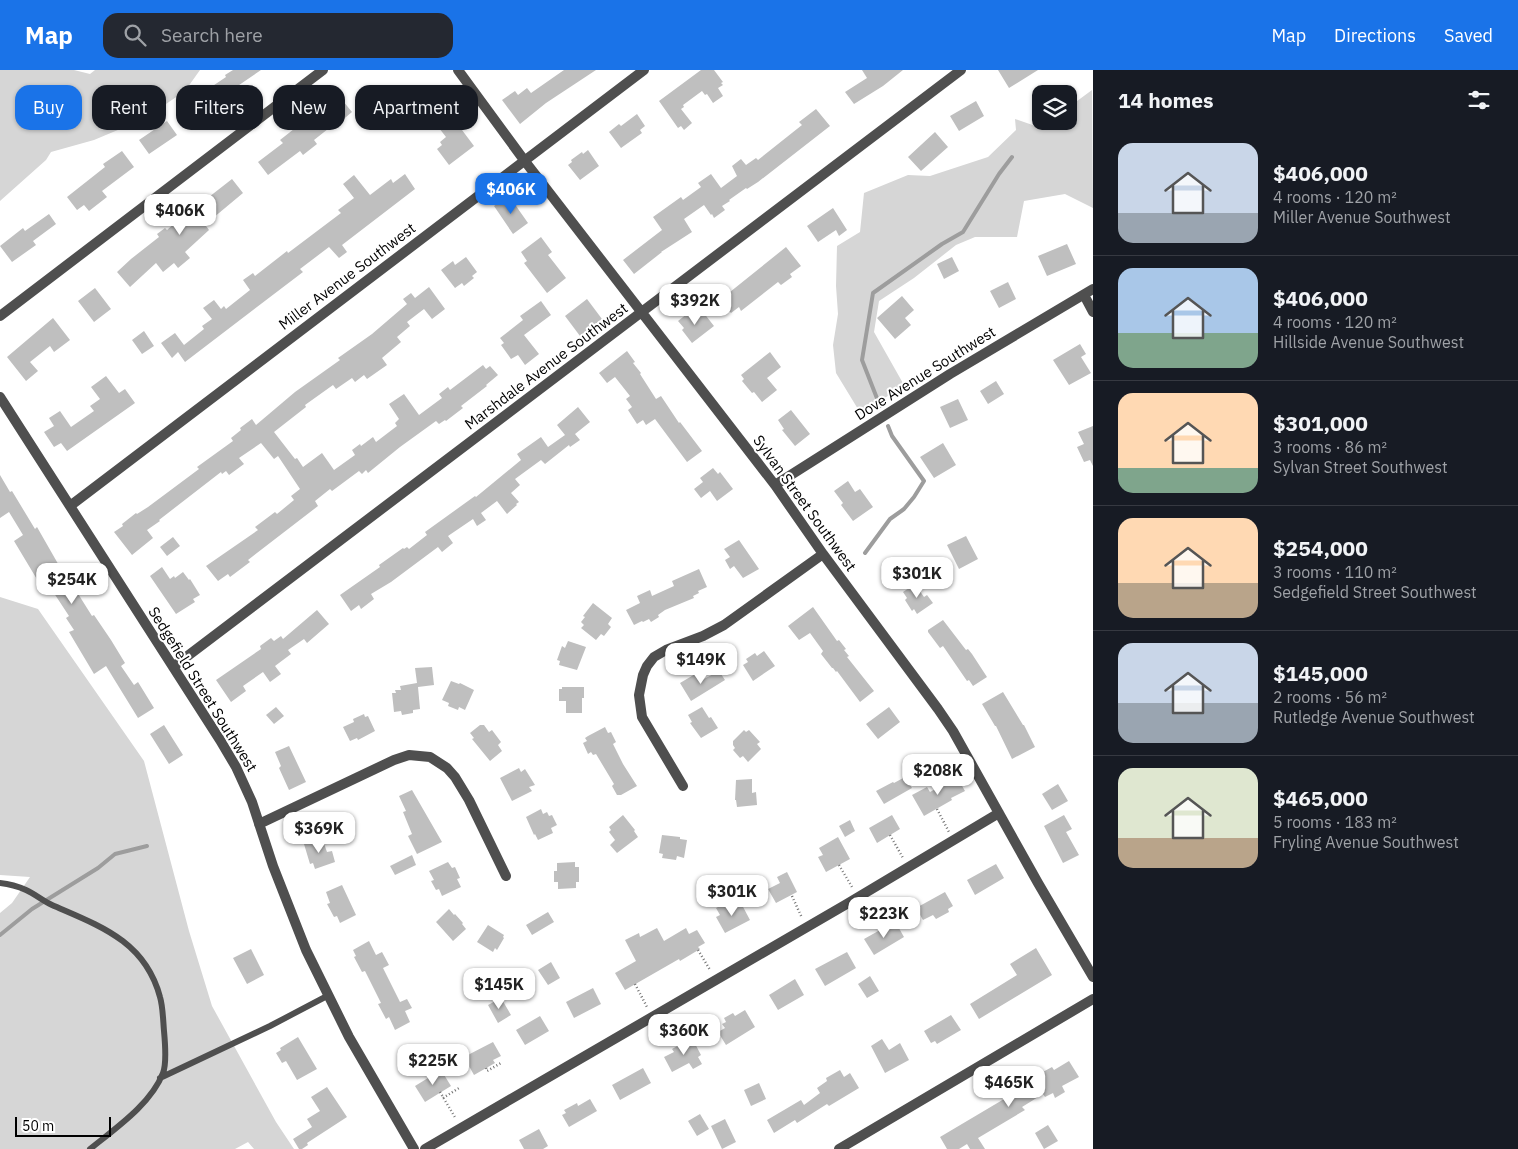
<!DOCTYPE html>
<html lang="en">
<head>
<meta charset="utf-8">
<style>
  body { margin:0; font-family:"IBM Plex Sans",sans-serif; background:#242831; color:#f1f3f6; height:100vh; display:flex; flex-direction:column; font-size:19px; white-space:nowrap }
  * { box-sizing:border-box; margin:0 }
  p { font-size:16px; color:#9ea1a6 }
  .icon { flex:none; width:28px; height:28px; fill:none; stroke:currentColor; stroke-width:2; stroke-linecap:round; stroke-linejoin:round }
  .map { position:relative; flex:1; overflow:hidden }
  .details { display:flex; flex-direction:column; background:#171b24; width:425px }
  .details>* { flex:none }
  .top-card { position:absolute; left:15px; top:15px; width:475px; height:45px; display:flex; gap:10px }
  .tools { position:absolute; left:1032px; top:15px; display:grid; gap:10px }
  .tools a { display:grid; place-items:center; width:45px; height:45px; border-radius:10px; background:#171b24; box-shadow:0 1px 4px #0004; font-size:25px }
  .scale { position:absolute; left:15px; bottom:12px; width:96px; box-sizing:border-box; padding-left:5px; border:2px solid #000; border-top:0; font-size:14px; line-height:18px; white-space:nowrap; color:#000; -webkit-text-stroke:4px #fff; paint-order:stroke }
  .price { position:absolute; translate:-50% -42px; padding:0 11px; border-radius:10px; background:#fff; color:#222; font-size:16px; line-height:32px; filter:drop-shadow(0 1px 2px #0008) }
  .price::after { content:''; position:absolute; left:50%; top:30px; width:15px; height:11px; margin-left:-8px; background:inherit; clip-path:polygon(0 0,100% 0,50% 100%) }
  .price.active { background:#1a73e8; color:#fff }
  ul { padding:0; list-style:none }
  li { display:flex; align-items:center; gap:15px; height:125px; padding:0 25px }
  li+li { border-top:1px solid #363941 }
  li span { display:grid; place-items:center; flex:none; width:140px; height:100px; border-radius:15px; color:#555 }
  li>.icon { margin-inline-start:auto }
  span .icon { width:60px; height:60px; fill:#fffc; stroke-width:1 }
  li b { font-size:21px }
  h2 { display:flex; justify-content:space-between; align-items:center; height:60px; padding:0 25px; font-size:21px }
  .chip { padding:0 18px; border-radius:15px; background:#171b24; box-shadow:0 1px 4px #0004; font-size:18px; line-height:45px }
  .chip.active { background:#1a73e8; color:#fff }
  header { display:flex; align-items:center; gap:30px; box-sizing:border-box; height:70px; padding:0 25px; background:#1a73e8; color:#fff }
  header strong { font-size:24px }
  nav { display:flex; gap:28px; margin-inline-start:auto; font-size:18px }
  .search { width:350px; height:45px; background:#242831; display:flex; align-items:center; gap:12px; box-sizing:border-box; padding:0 18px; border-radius:15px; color:#9ea1a6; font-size:19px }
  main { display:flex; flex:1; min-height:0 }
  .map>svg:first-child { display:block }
  .green { fill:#d6d6d6 }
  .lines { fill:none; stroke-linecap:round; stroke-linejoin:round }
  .stream { stroke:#9d9d9d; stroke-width:4 }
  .building { fill:#bfbfbf }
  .path { stroke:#717171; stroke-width:2.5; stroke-dasharray:1 2.5; stroke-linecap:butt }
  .lane { stroke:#4f4f4f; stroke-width:6 }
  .street { stroke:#4f4f4f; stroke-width:10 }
  .labels { text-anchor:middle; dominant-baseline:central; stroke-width:4; stroke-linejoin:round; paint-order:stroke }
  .street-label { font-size:15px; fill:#000; stroke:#fff }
</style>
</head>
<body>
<header>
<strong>Map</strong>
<div class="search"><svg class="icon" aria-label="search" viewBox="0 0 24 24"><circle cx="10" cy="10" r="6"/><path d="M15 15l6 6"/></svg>Search here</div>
<nav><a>Map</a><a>Directions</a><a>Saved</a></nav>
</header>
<main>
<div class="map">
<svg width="1093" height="1079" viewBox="0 0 1093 1079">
  <rect width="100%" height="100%" fill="#fff"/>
  <path class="green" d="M0,0H74L90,4L95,0H200L185,21L144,49L94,70L51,82L46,90L0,131Z
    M1092,20L1093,138L1065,124L1024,131L1017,167H975L956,175L914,208L879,231L874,262L904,315L861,344L836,303L833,275L838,244L836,216L837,176L860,162L864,123L908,105L930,106L988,87L1016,60L1015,49L1044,59L1052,51H1069V37Z
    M0,527L38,539L144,691L189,861L212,936L276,1052L294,1079H254L248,1072L235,1079H0V843L12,833L30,807L0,805Z"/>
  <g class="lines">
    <path class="stream" d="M880,336L862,290L873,223L942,174L963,162L999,104L1012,87
      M865,483L890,449L904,439L914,427L924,411L892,366L888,356
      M0,865L32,839L98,798L115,784L147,776"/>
  </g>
  <path class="building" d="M233,0H261L220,28L222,32L199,48L189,32L226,7L225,5Z
    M564,0H596L546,33L520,54L502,30L515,21L518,25L527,18L531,23Z
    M701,0H714L723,12L721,13L723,15L718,18L723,26L713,33L707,24L705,25L702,21L683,35L684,37L681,39L692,53L684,60L681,56L678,58L659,31Z
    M862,0H903L883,16L854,34L845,22L867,8Z
    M998,0H1038L1009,18Z
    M338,25L352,42L334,57L333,55L314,70L317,74L303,85L300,81L268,105L258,92L283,73L280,70L308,48V49Z
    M976,31L984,46L959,61L950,46Z
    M816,39L830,56L758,112L747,119L746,118L729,130L730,131L722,136L725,140L714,148L712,144L711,145L704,135L684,149L692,162L661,182H662L634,204L623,190L662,160L653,147L681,127L683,130L701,117L698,113L711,104L721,118L737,106L732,96L741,89L746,95L756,88L758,90L802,55L799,52Z
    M637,44L645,56L640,60L642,63L621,78L609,62L619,54L621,56Z
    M453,48L474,76L449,95L437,79L442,75L440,72L446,67L439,58Z
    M167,51L177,65L149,84L139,70Z
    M935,62L948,77L921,101L908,87Z
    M588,80L599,96L580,110L568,95L572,92L571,90L582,82L583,84Z
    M122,81L134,97L102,121L107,127L89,141L84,135L77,140L67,127L105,97L103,94Z
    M405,104L415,119L342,175L347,182L339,188L329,177L300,199L303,202L185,292L178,282L172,288L161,273L175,263L184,275L204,259L202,256L212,249L203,238L214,230L221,239L224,236L226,239L250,220L243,210L253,203L255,206L287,181L288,183L341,143L338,140L354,128L343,114L354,105L370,125L391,109L393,113Z
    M232,109L243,123L213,148L214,149L206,156L209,160L185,182L190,188L178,198L174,193L163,202L156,193L130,217L117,202L131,189L159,167L157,164L165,158L167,160L198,132L200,134Z
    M509,126L528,153L513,164L494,136Z
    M833,138L847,160L839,166L836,160L818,172L807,156Z
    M49,144L56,154L33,171L36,175L12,192L0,176L23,158L25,161Z
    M541,167L552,182L548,185L566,208L547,223L524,193L527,191L521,182Z
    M1067,174L1076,194L1047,206L1038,186Z
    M786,177L801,196L790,204L792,207L781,215L778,212L741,241L739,237L731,243L720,230Z
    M466,187L477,202L472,206L474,208L464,216L462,213L455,218L441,200L453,191L455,195Z
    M952,187L959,201L944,209L937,194Z
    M1008,212L1016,229L999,238L990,221Z
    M429,217L445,239L432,249L424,239L407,252L410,256L397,267L401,272L382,288L387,295L367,309L364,305L355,312L352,308L336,319L333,315L305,335L306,337L274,362L295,389L297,388L303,397L322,383L334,400L355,385L352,380L360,374L361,376L373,367L376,372L397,356L395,353L399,349L389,334L404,324L419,345L442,328L439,324L448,317L450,320L483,295L486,299L490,296L498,305L486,315L487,316L461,336L463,338L446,351L445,350L439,354L436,351L400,377L368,403L366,400L362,404L359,401L332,421L330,419L315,431L318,436L248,490L250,492L230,507L228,504L218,511L206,496L258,460L255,457L275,442L277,444L294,430L291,426L300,419L278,386L274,389L261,373L239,388L244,394L229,405L226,401L222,404L221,402L159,450L160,451L147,460L153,468L132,485L114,462L123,456L122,454L136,443L137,444L148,437L199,399L197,397L233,371L231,368L241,360L240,358L252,349L256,355L295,322L340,290L338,288L372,264L407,234L403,229L411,223L415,228Z
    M95,218L111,239L94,252L78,231Z
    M902,226L914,240L905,248L911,255L895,269L877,248Z
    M587,229L602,249L580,266L565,246Z
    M541,231L551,245L524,265L539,284L525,295L518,285L511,289L501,275L504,273L500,268L523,250L520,246Z
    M692,240L697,247L703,242L714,256L692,273L682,260L684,258L678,251Z
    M53,248L70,270L54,282L50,276L30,292L38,301L26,311L7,287Z
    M144,261L154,276L142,284L132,270Z
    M1080,274L1086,284L1081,287L1091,303L1069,315L1053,290Z
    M627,281L635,292L633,293L641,303L640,304L656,329L661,326L679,353L680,352L702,381L687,392L655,349L646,355L643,350L637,354L628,340L632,337L626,329L630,326L615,307L607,313L599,303Z
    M770,282L781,297L767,308L777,320L762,332L754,322L752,323L742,311L744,309L741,305Z
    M106,306L119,323L125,319L135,333L67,381L61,373L54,377L44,362L54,356L49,348L60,341L71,357L94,341L90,336L100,329L91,317Z
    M996,311L1004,324L988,334L980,321Z
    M958,329L968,350L950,358L940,337Z
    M578,337L590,352L575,364L580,370L570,377L569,375L545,394L541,390L515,409L520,415L511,423L519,432L516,434L517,435L507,444L497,431L481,443L486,450L477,456L473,449L448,466L453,473L442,482L438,477L391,512L371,524L374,529L361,539L359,535L351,541L340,525L380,497L379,495L403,478L404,479L407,477L409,479L427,465L425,462L475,426L476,427L521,390L517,384L541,367L548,377L565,365L557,355Z
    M791,340L810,364L795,376L782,360L784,359L778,350Z
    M1093,356V396L1090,390L1084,392L1077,377L1084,374L1078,362Z
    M943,373L956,395L934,408L920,387Z
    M713,398L718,404L720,402L733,419L717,431L710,421L701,428L694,419L703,412L700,408Z
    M0,405L10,422L12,421L35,459L37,457L61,499L63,498L71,510L70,511L92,546L94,545L111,570L125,593L121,596L134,615L138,612L154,638L138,648L106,596L94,604L69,562L74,560L66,548L69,546L44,508L38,511L14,471L23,465L9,442L0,448Z
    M848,411L855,422L860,419L873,437L853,451L841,435L843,433L834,421Z
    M966,466L978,489L959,499L947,475Z
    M173,467L180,476L167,486L160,477Z
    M739,470L759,499L743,508L734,496L730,499L725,490L730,487L724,479Z
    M162,497L170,509L174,506L175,508L183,502L189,510L190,509L200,525L193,529L195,532L176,544L150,506Z
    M699,499L707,517L698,521L699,523L693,526L694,528L665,540L658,545L659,547L651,552L649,549L643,552L642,551L634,555L626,540L640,533L637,526L650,520L652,526L674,516L672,511Z
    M915,514L924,527L927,525L933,533L917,544L914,539L912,541L905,530L907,528L903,522Z
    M593,533L612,548L608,554L611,557L604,566L601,564L596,570L581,558L584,555L581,552L585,547L583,546Z
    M813,537L837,571L839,570L846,579L844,580L849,586L847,587L874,621L860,632L837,601L836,602L833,598H832L821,584L823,581L810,563L799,570L788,556Z
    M317,540L329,554L307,573L304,569L288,580L291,584L275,596L281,604L270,612L263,602L243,616L246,621L231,632L216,610L261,579L260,576L271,568L274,571L281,566L283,569Z
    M943,550L966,580L968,579L972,584L987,607L973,616L969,610L967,611L943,576L940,578L928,562V560Z
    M568,571L586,577L577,600L559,595L560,591L557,590L562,576L565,578Z
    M764,581L775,596L753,611L743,595L748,592L746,589L755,583L757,586Z
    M432,597L434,615L418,617L420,639L413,640V643L402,645L401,641L394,642L392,623H396L395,620H401L400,616L417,613L415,598Z
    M719,601L725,610L691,631L680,613L697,603L702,610Z
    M451,611L459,614L460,613L474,620L465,640L459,637L458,640L448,636L449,633L442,630Z
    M562,617H584V628H582V643H566V631H559V619H562Z
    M1003,622L1023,655H1024L1035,677L1012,689L996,656H995L982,634Z
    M276,637L284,646L274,654L266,645Z
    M702,637L709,648L711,647L718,658L701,668L690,653L692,652L688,645Z
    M889,637L900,652L878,669L866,654Z
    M364,644L365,647L368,646L375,661L358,670L357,668L350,671L343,657L354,652L353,649Z
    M164,655L183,685L169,694L150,664Z
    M480,655H484L489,662L492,660L501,672L498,675L502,681L490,691L472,669L474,668L470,663Z
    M605,657L608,663L611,662L616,672L613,674L623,694L637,716L621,725H617L612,716L614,714L596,684L593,685L591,682L588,684L583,673L587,671L585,668L588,666Z
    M744,660L746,662L749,660L760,672L757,674L761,679L748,692L743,686L740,688L733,680L735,678L733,675V671Z
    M289,676L306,712L289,720L279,698L281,696L275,682Z
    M519,698L521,702L525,699L535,715L529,717L532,721L512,731L500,708Z
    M905,707L912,718L884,734L876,721L893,712L894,713Z
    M957,707L965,721L951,728L952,730L924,746L912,725L927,717L930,722Z
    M752,709V723L756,722L757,735L737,737L736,730H735L736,710Z
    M1058,714L1068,731L1052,740L1042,724Z
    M412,720L442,772L417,784L408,766L412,764L403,742L406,741L399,726Z
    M541,739L543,744L547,742L549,746L552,745L557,755L551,758L553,763L538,770L535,764L534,765L526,747Z
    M623,745L635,760L634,761L638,767L617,783L610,775L615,770L609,762L611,760L609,757Z
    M892,745L900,759L877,773L869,758Z
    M1064,745L1072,759L1066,762L1079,785L1063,793L1044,756Z
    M850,750L855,761L845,767L839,756Z
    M662,765L680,767V769L687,770L684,788L677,786L676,790L662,788L663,784L659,783Z
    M838,767L850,789L826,802L818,787L823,785L819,778Z
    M322,768L327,782L332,781L335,792L315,799L313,793L310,794L304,774Z
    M412,785L416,795L395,805L390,796Z
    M448,792L452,798L455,797L460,808L457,809L461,817L442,826L439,819L436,820L431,811L434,810L429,801Z
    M575,792V797H579V812H576V818L558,819V812H554V801H557V793Z
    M996,794L1004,808L975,825L967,810Z
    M787,802L797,822L776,833L768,819L780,813L777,807Z
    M342,815L356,845L340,853L337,846L334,847L327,834L330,833L326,822Z
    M945,822L953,836L948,839L949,842L936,849L933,845L923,850L916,838Z
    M726,833L730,841L742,835L750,850L725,863L716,847L720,845L716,838Z
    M449,839L454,845L455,844L463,853L462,854L466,859L453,871L436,852Z
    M548,842L554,852L532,865L526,855Z
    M896,853L904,867L874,885L864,869L889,855L891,857Z
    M488,855L504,865L503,867L504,868L497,880L495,878L493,882L477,872Z
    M657,858L664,871L686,858L689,864L697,860L705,873L698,877L700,879L680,891L679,889L625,920L615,903L636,891L625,870L639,863L640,867Z
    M369,871L376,885L382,882L389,895L383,898L400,932L407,929L412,938L405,941L410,952L395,960L389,947L386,949L378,934L381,933L365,901L362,902L354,887L356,886L353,880Z
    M1036,878L1052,905L979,949L970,934L1017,905L1010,894Z
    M251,879L264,905L247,914L233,888Z
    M847,882L856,898L825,916L815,899Z
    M551,892L560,908L548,915L538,900Z
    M870,906L879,921L867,928L858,914Z
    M795,909L804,925L778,940L769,925Z
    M593,918L601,934L574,948L566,932Z
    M501,928L511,945L498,953L488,935Z
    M745,940L755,957L726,975L718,962L725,958L722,954L726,952L724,948L733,943L735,946Z
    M951,945L961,960L937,974L935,971L931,973L924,961Z
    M540,946L549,961L525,975L516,960Z
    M298,967L317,999L297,1010L286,991L282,993L276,983L281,980L280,978Z
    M692,968L701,985L698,987L702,994L693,999L689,993L672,1002L664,987L674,982L672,979Z
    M882,969L889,980L900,973L909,990L885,1003L871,976Z
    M493,972L501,986L493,990L495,993L474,1005L464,987Z
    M1069,991L1079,1007L1062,1016L1065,1022L1055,1028L1053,1023L1045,1027L1043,1024L1022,1037L1025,1040L978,1068L985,1079H970L967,1074L959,1079H947L940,1067L1043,1006L1041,1003L1052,997L1054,1000Z
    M643,998L651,1013L620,1030L612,1015Z
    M441,1000L451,1016L425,1032L415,1016Z
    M840,1000L844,1007L850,1003L859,1018L829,1036L827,1034L797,1053L795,1050L774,1063L767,1050L801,1030L804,1035L820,1023L817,1018L827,1011L826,1008Z
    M759,1013L766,1029L751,1036L744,1020Z
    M327,1017L347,1047L307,1073L308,1075L302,1079H299L293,1069L312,1057L307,1049L320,1041L311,1027Z
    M590,1029L597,1041L569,1057L562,1045L566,1043L564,1040L577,1033L578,1036Z
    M700,1044L709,1059L697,1066L688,1051Z
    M725,1049L736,1072L722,1079L711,1056Z
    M1048,1055L1058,1071L1044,1079L1035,1063Z
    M539,1059L548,1076L543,1079H524L519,1070Z"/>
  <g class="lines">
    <path class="path" d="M937,739L949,762
      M890,765L903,788
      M839,795L852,817
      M792,826L802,848
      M698,880L710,900
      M635,914L647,937
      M486,998L487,1001L501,993
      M440,1022L456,1049
      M443,1028L459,1018"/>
    <path class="lane" d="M0,813C9,814 17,816 26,820C35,824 43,831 52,835C100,856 145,871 160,927C163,937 163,950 164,961C165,972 167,993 163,1003C151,1034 116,1058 90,1079
      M160,1008L270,956L329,925"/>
    <path class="street" d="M458,0L524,90L775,415L823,484L938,639L953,661L1038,813L1093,907
      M1084,225L1093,242
      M0,246L323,0
      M0,327L220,670L236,697L252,732L273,796L306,880L349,967L414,1079
      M775,415L950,304L1093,219
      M70,436L644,0
      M173,597L961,0
      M683,716L642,647L639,625L643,605L647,596L654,587L666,580L703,566L724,555L823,484
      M259,754L394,690L409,685L430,687L447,698L455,707L469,730L506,806
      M425,1079L845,835L999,743
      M839,1079L1093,929"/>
  </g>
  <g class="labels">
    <g class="street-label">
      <text transform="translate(347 206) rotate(-37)">Miller Avenue Southwest</text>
      <text transform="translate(546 296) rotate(-37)">Marshdale Avenue Southwest</text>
      <text transform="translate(925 303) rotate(-32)">Dove Avenue Southwest</text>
      <text transform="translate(805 433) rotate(54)">Sylvan Street Southwest</text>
      <text transform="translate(203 619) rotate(58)">Sedgefield Street Southwest</text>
    </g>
  </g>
</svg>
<div class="tools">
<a><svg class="icon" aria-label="layers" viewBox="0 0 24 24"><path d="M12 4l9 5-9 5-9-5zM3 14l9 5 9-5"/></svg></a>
</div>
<div class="scale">50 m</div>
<b class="price active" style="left:511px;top:145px">$406K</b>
<b class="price" style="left:180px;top:166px">$406K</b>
<b class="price" style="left:695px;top:256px">$392K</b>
<b class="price" style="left:917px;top:529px">$301K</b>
<b class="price" style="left:72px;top:535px">$254K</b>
<b class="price" style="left:701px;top:615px">$149K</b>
<b class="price" style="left:938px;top:726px">$208K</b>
<b class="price" style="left:319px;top:784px">$369K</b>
<b class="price" style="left:732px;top:847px">$301K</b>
<b class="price" style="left:884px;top:869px">$223K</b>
<b class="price" style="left:499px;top:940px">$145K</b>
<b class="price" style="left:684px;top:986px">$360K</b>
<b class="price" style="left:433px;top:1016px">$225K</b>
<b class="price" style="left:1009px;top:1038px">$465K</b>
<div class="top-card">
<a class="chip active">Buy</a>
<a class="chip">Rent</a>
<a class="chip">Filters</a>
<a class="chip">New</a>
<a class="chip">Apartment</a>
</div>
</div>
<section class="details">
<h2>14 homes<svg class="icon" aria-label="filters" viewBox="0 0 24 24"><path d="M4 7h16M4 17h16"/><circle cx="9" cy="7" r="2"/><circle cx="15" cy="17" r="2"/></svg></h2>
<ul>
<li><span style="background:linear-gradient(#c9d6e8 70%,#9aa5b1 0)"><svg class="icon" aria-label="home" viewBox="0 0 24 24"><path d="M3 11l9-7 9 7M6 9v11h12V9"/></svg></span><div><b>$406,000</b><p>4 rooms · 120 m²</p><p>Miller Avenue Southwest</p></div></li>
<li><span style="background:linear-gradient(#a9c7e8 65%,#7fa58c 0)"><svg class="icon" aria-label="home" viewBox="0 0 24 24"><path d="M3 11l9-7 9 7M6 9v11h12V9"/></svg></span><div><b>$406,000</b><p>4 rooms · 120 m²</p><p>Hillside Avenue Southwest</p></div></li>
<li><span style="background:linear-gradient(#ffd9b3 75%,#7fa58c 0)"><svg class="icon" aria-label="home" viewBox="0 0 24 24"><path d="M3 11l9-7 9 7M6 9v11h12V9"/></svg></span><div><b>$301,000</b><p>3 rooms · 86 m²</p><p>Sylvan Street Southwest</p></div></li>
<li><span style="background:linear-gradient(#ffd9b3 65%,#b9a48a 0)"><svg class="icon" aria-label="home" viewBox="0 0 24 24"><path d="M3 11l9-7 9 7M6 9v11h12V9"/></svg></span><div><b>$254,000</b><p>3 rooms · 110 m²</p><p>Sedgefield Street Southwest</p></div></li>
<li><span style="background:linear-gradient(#c9d6e8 60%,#9aa5b1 0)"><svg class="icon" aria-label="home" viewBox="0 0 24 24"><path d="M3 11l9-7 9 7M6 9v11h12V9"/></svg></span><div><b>$145,000</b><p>2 rooms · 56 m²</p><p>Rutledge Avenue Southwest</p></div></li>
<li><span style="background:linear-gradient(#dfe7d0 70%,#b9a48a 0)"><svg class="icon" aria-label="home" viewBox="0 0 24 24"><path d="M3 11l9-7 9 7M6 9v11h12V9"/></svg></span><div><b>$465,000</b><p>5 rooms · 183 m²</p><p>Fryling Avenue Southwest</p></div></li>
</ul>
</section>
</main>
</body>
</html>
